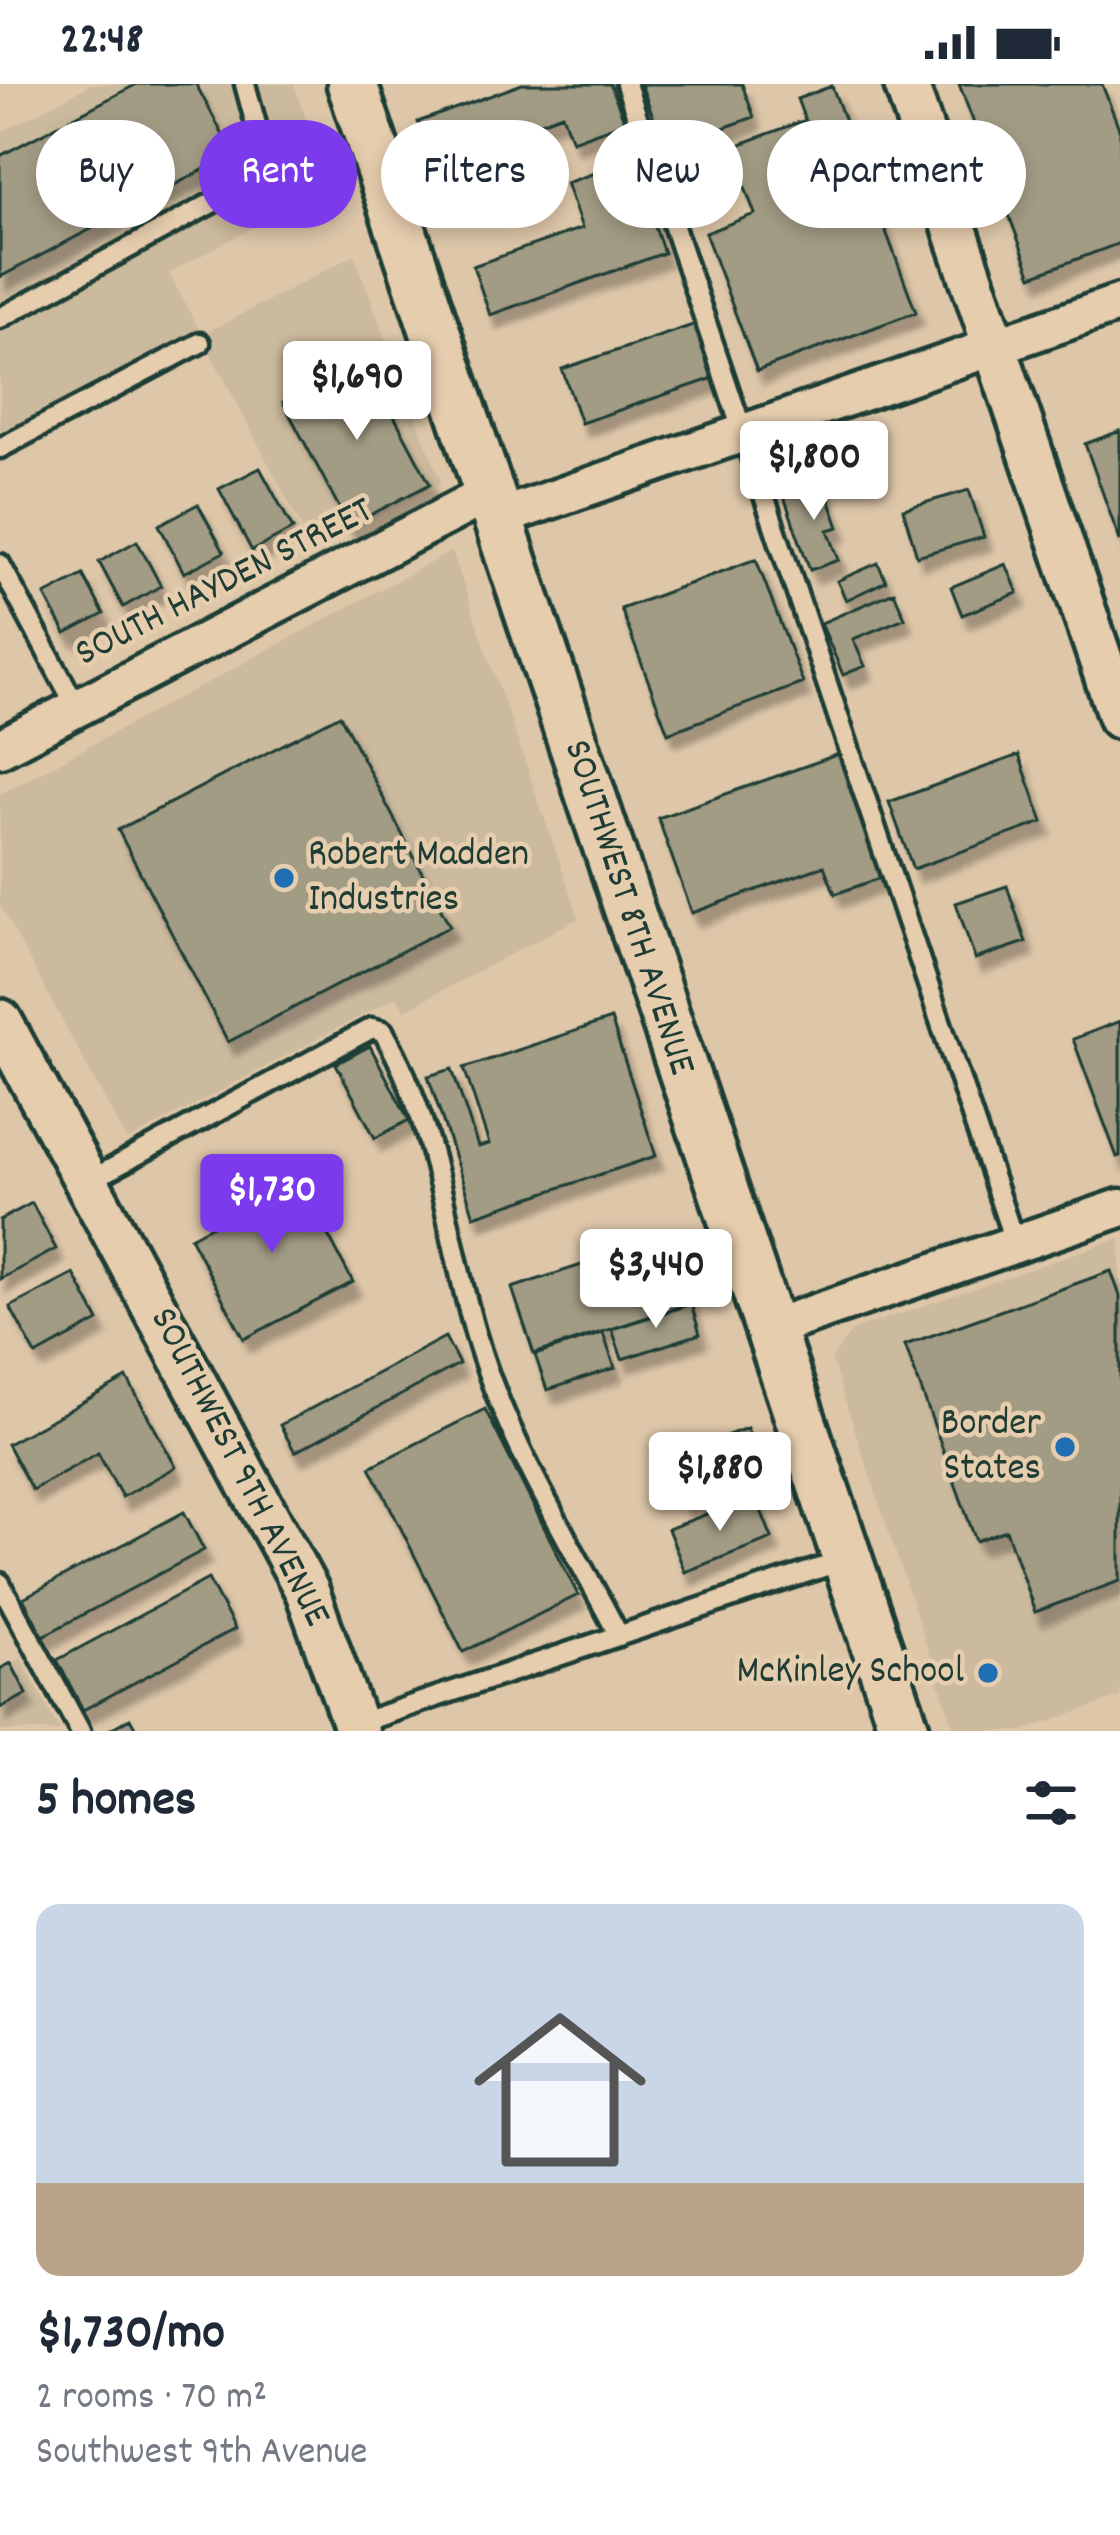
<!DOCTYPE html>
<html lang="en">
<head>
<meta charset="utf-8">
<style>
  body { margin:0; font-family:Dekko,sans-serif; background:#f2f2f3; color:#1f2937; height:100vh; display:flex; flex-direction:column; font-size:45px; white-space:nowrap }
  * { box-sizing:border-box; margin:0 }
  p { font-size:39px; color:#747a83 }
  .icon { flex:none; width:66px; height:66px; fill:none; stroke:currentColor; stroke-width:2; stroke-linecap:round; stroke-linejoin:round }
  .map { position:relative; height:1647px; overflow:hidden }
  .panel { display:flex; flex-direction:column; background:#fff; flex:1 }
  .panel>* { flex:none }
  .banner { position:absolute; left:36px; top:36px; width:1050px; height:108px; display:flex; gap:24px }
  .price { position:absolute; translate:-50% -102px; padding:0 27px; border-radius:12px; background:#fff; color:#222; font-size:39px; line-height:78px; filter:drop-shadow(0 3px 6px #0008) }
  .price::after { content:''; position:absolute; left:50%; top:72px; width:36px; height:27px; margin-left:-18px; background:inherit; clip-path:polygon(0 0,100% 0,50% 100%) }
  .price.current { background:#7c3aed; color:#fff }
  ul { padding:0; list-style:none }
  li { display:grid; align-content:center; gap:24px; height:636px; padding:0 36px }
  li+li { border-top:3px solid #e0e1e3 }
  li span { display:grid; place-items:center; height:372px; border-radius:24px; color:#555 }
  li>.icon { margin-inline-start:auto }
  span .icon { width:216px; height:216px; fill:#fffc; stroke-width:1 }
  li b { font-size:51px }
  h2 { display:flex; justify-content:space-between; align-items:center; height:144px; padding:0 36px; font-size:51px }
  .chip { padding:0 42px; border-radius:54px; background:#fff; box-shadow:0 6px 18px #0003; font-size:42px; line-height:108px }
  .chip.current { background:#7c3aed; color:#fff }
  .status { display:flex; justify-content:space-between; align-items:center; height:84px; padding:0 60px; background:#fff; direction:ltr }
  .status svg { height:33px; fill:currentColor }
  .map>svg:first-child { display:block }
  .built { fill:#ccba9e }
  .building { fill:#a39c85; stroke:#1f3d34; stroke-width:3; filter:url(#shadow) }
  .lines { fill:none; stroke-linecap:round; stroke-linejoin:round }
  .service-casing { stroke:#1f3d34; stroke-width:27 }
  .minor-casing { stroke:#1f3d34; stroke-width:45 }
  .tertiary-casing { stroke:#1f3d34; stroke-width:51 }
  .secondary-casing { stroke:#1f3d34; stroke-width:57 }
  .service { stroke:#e6cdae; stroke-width:18 }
  .minor { stroke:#e6cdae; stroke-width:36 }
  .tertiary { stroke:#e6cdae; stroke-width:42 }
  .secondary { stroke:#e6cdae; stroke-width:48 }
  .poi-dot { fill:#1f6fb2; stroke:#e6cdae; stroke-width:4.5 }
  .labels { text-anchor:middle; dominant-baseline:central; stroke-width:9; stroke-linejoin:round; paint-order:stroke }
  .street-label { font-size:39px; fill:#1f3d34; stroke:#e6cdae }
  .poi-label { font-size:39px; fill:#1f3d34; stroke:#e6cdae; text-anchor:end }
</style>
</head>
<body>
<div class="status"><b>22:48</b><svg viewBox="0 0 49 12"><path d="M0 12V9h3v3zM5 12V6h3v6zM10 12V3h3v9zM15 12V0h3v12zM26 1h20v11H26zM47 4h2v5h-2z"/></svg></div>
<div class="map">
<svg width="1120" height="1647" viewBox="0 0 1120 1647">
  <defs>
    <filter id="shadow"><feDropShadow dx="7" dy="13" stdDeviation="3" flood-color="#0004"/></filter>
  </defs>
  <rect width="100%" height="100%" fill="#dec7a9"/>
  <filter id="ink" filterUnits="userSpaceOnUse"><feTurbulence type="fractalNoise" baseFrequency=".00833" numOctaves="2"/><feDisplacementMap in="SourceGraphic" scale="24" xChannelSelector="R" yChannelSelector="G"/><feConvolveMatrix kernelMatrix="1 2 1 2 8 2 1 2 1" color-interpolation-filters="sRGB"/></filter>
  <g filter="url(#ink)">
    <path class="built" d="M91,0H294L329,102L169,189L202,251L354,171L441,398L314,467L201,251L0,357V49Z
      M452,467L579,834L405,926L396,913L127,1057L0,821V710Z
      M1120,1154V1613L1023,1647H955L831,1275L853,1246Z
      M21,1574L60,1647H0V1585Z"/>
    <path class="building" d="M137,0H196L233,70L0,193V72Z
      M522,0H610L625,38L572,57L562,30L433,78L418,38Z
      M641,0H742L754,33L665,65Z
      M959,0H1102L1120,47V159L1032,192Z
      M832,2L916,228L757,287L705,149L755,130L730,64L805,36L797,15Z
      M632,76L664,169L490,231L473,182L582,144L566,99Z
      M696,240L714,294L581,339L562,285Z
      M364,275L430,400L349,442L283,318Z
      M1120,347V457L1085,360Z
      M260,384L293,445L252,467L219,405Z
      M822,396L839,443L828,446L839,476L810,486L783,410Z
      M969,406L984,453L917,472L903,425Z
      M198,420L224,468L184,489L159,441Z
      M137,457L161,502L123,523L99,478Z
      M756,475L803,599L668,649L621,525Z
      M878,479L886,497L846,516L837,497Z
      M1006,480L1018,509L962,531L951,503Z
      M83,491L104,530L66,550L45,511Z
      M894,508L905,534L853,555L865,582L843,591L821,539Z
      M340,631L450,842L228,958L118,746Z
      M842,669L886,792L835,810L824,782L692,829L658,734Z
      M1019,671L1043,738L913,785L889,718Z
      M1007,802L1026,858L975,875L956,819Z
      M611,935L656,1072L474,1132L428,992L452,985L478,1063L489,1060L464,984Z
      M1120,937V1072L1117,1073L1073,955Z
      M370,962L409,1036L375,1054L336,980Z
      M291,1081L353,1198L244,1255L190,1153L260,1116L252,1101Z
      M32,1119L56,1165L0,1195V1136Z
      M669,1152L691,1219L534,1270L512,1204Z
      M1111,1187L1120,1212V1497L1035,1528L1006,1446L976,1457L905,1261Z
      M74,1190L99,1237L36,1271L10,1223Z
      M691,1220L700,1250L622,1275L612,1245Z
      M603,1249L615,1284L547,1306L535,1271Z
      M445,1253L459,1280L295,1368L280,1341Z
      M127,1294L176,1383L122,1413L98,1369L32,1406L7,1360Z
      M485,1325L578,1511L463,1568L370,1383Z
      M747,1344L763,1389L683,1419L666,1374Z
      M755,1411L772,1454L685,1488L668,1445Z
      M184,1428L204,1466L43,1552L23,1514Z
      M208,1495L235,1545L83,1626L57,1576Z
      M11,1579L27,1610L0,1624V1585Z
      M130,1634L137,1647H107Z"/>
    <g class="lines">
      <defs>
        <path id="service" d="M626,0L1015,1160
          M0,234L258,94L264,70L245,0
          M0,364L200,259
          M0,480L77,624
          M87,1098L372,944L383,947C437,1041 445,1142 474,1245C504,1353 568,1453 619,1552
          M0,1499L80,1647
          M353,1641L844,1476"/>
        <path id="minor" d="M498,434L1120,219
          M0,664L488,410
          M769,1245L1120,1124"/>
        <path id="tertiary" d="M906,0L1120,633
          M0,937L307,1507L357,1647"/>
        <path id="secondary" d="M352,0L905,1647"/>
      </defs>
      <use href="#service" class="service-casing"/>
      <use href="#minor" class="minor-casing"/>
      <use href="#tertiary" class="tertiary-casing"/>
      <use href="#secondary" class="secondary-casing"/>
      <use href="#service" class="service"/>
      <use href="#minor" class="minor"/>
      <use href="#tertiary" class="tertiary"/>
      <use href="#secondary" class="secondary"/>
    </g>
  </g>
  <g class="poi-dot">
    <circle cx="284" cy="794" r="12"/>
    <circle cx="1065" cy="1363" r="12"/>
    <circle cx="988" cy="1589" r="12"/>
  </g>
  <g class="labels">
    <g class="street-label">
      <text transform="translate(225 500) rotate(-27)">SOUTH HAYDEN STREET</text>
      <text transform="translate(627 824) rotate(72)">SOUTHWEST 8TH AVENUE</text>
      <text transform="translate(238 1384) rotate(63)">SOUTHWEST 9TH AVENUE</text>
    </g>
    <g class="poi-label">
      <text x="308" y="772" text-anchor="start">Robert Madden<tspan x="308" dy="45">Industries</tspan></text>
      <text x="1041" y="1341">Border<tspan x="1041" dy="45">States</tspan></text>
      <text x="964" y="1589">McKinley School</text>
    </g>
  </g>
</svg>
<b class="price" style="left:357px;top:359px">$1,690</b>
<b class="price" style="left:814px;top:439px">$1,800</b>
<b class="price current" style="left:272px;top:1172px">$1,730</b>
<b class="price" style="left:656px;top:1247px">$3,440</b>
<b class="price" style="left:720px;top:1450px">$1,880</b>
<div class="banner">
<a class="chip">Buy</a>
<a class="chip current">Rent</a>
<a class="chip">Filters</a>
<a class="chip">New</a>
<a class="chip">Apartment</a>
</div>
</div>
<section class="panel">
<h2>5 homes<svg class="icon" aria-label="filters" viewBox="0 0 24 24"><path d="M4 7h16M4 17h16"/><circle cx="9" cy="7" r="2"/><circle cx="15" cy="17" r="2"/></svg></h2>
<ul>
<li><span style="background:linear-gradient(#c9d6e8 75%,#b9a48a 0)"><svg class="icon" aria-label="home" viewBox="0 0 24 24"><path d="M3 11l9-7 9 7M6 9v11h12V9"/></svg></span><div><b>$1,730/mo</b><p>2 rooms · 70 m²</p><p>Southwest 9th Avenue</p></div></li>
</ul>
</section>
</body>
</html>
